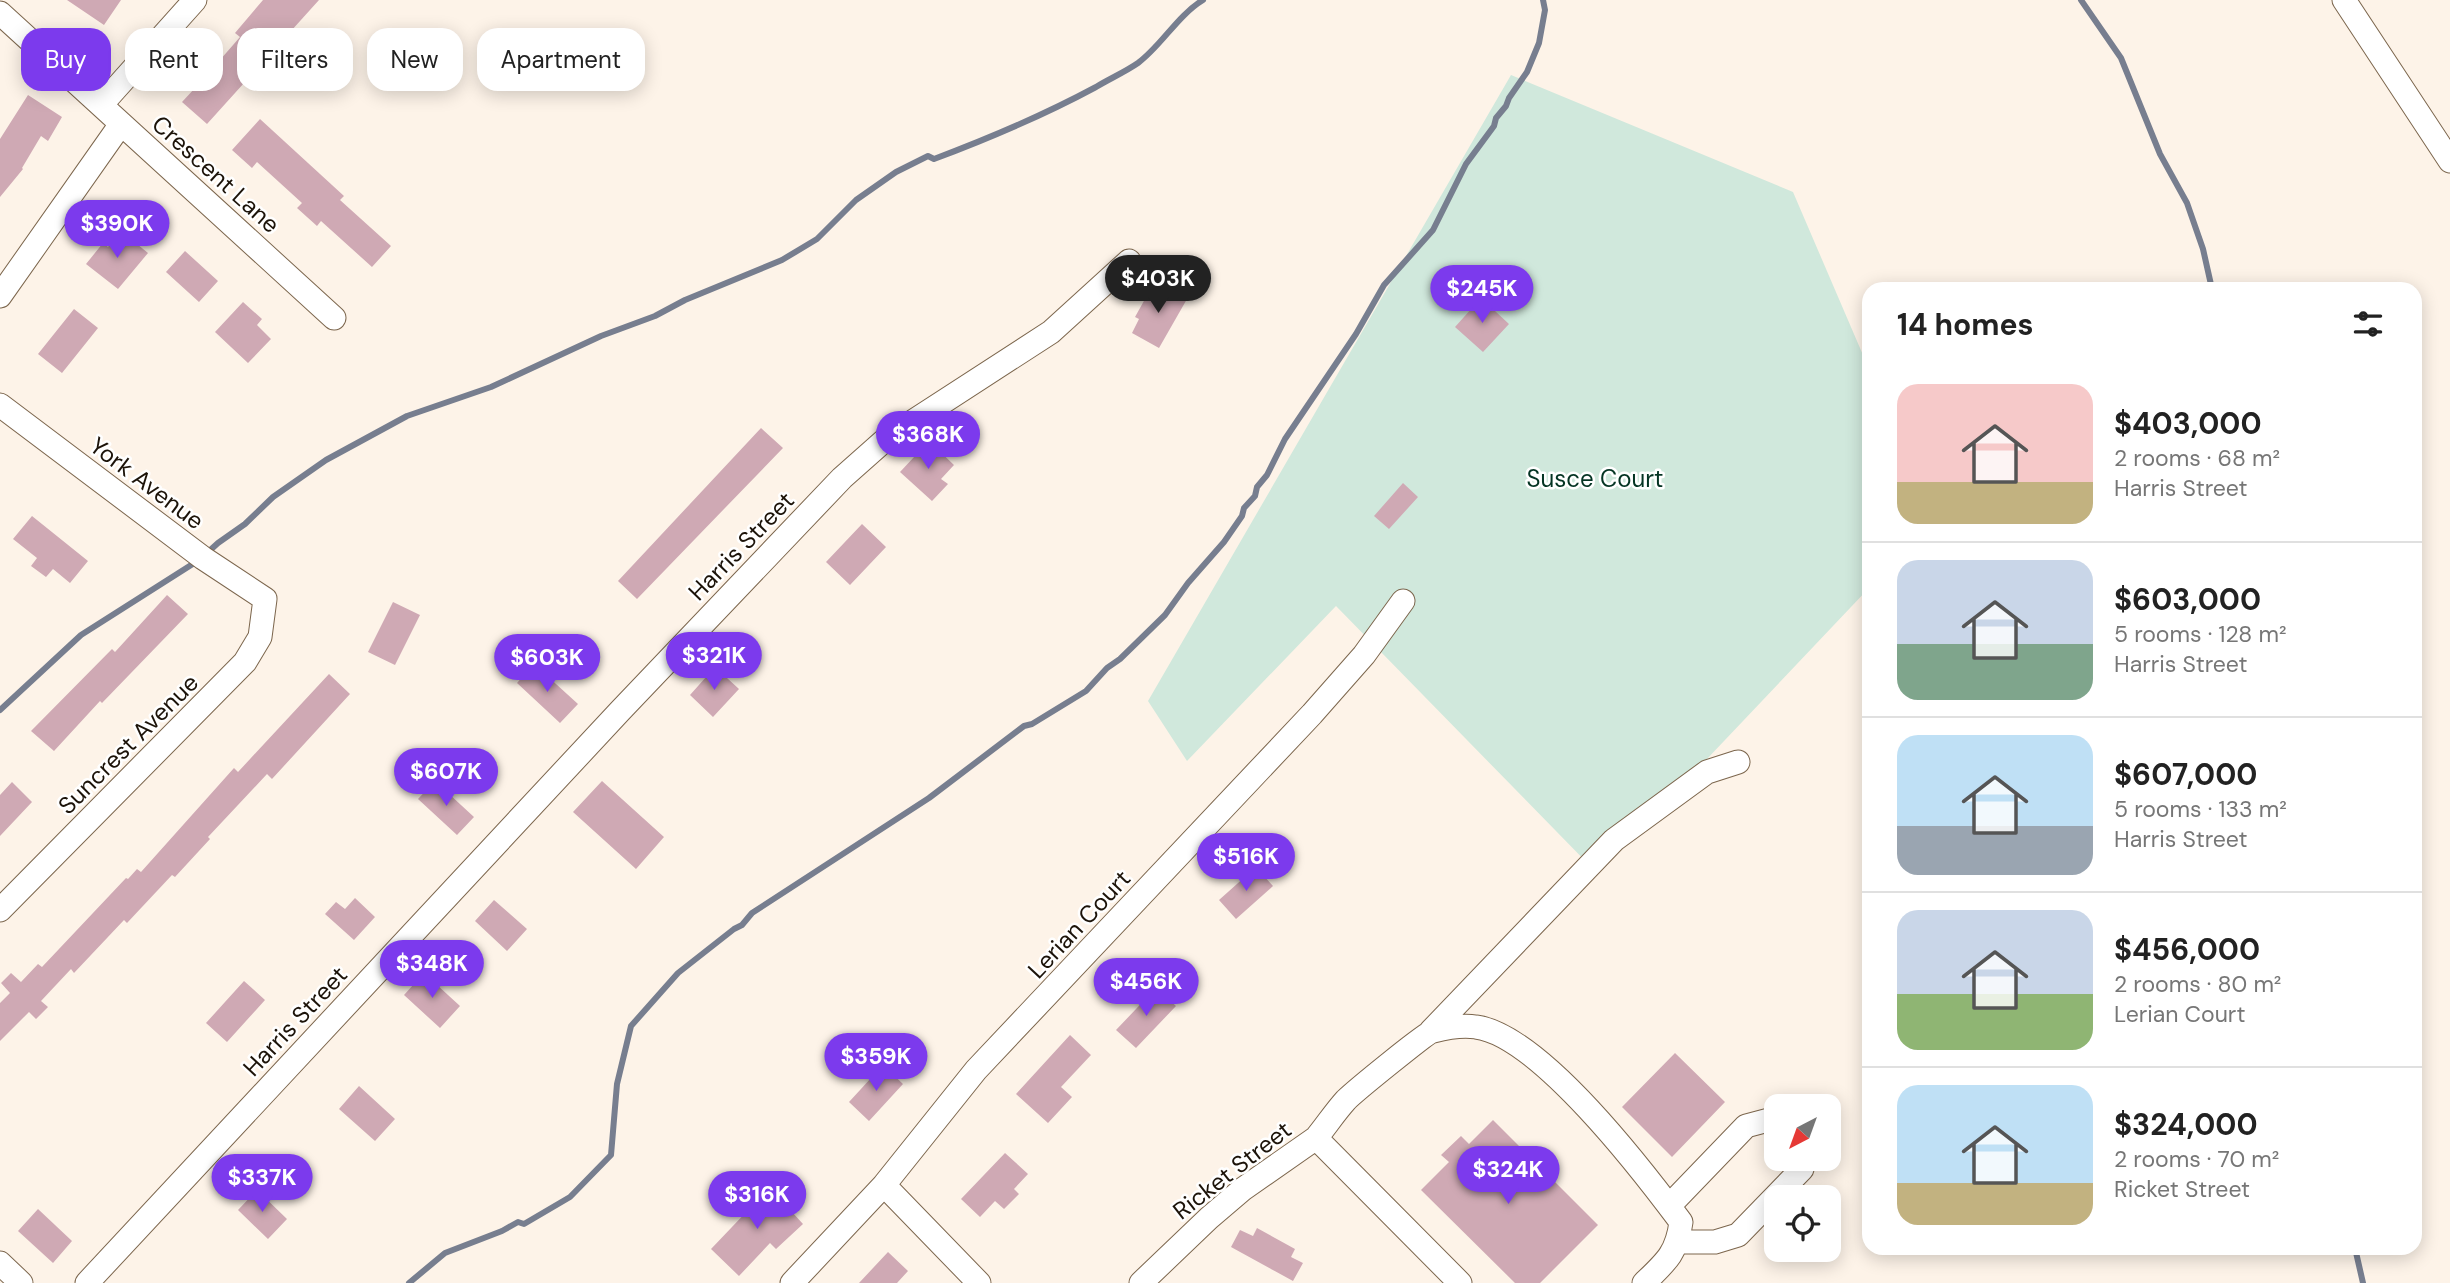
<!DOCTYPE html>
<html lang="en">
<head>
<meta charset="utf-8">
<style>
  body { margin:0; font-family:"DM Sans",sans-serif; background:#f2f2f2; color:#222; height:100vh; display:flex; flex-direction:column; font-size:26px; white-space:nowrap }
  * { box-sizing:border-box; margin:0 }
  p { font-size:23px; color:#767676 }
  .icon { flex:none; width:38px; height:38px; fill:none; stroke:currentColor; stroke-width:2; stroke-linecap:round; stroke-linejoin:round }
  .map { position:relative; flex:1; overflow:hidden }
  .side { position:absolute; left:1862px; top:282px; width:560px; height:973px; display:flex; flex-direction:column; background:#fff; border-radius:21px; box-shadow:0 4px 18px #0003 }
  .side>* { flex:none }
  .banner { position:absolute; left:21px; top:28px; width:665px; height:63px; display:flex; gap:14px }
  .needle { width:46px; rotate:221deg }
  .controls { position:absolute; left:1764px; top:1094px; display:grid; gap:14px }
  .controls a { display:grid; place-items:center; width:77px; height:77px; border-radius:14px; background:#fff; box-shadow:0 4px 18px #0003; font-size:35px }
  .price { position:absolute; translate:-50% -60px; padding:0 16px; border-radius:24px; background:#7c3aed; color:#fff; font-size:23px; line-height:46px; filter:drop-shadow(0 2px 4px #0008) }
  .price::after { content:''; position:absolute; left:50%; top:42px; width:21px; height:16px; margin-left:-10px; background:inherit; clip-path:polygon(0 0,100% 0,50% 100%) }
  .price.current { background:#222; color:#fff }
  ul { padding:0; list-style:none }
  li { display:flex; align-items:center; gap:21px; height:175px; padding:0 35px }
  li+li { border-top:2px solid #e0e0e0 }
  li span { display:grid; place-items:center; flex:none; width:196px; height:140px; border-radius:21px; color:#555 }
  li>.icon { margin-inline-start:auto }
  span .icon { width:84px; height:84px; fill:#fffc; stroke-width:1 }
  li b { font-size:30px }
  h2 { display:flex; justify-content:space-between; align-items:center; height:84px; padding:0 35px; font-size:30px }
  .tag { padding:0 24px; border-radius:21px; background:#fff; box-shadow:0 4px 18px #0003; font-size:24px; line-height:63px }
  .tag.current { background:#7c3aed; color:#fff }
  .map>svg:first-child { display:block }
  .green { fill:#d0e8dc }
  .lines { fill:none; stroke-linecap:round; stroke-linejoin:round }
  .stream { stroke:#777e8f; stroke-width:6 }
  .building { fill:#cfa9b4 }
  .minor-casing { stroke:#7c664d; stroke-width:25 }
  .minor { stroke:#fff; stroke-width:23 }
  .labels { text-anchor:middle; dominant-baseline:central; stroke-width:5; stroke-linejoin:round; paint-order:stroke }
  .street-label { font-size:24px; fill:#1c1309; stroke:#fff }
  .park-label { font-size:24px; fill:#043423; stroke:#fff }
</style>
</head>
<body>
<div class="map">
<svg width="2450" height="1283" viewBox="0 0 2450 1283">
  <rect width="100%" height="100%" fill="#fdf3e8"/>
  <path class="green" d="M1511,75L1793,192L1869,369V588L1598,874L1336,606L1187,761L1148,701Z"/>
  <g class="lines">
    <path class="stream" d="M2081,0L2121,58L2160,154L2187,203L2203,249L2212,289
      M207,553L218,543L245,524L273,497L326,460L407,416L491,387L601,336L655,316L685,300L782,260L817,239L856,200L896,172L928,156L934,159C990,138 1044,115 1096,87C1109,79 1125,72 1138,63C1162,45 1177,16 1203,0
      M0,710L81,635L199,560
      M2355,1248L2363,1283
      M409,1283L445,1253L502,1231L518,1222L524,1224L570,1197L611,1155L617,1084L631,1026L678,973L734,929L742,925L752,913L929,798L1024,726L1032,724L1086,691L1107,668L1120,659L1165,615L1188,583L1224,542L1242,516L1244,508L1255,496L1257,487L1267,475L1285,439L1356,334L1384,285L1433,230L1466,164L1494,126L1496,118L1506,106L1509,98L1527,72L1539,43L1545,10L1543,0"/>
  </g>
  <path class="building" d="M67,0H121L104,25Z
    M263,0H319L207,124L182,102L195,88L189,83L207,62L213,68L240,37L235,33Z
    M28,95L62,117L48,141L41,136L22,168L23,169L0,197V139Z
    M260,119L344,196L340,200L391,246L372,267L321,221L317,226L297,208L302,203L257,162L252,168L232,150Z
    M121,231L148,253L118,289L86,264L103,243L108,247Z
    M185,251L218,281L199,302L166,272Z
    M1159,283L1187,299L1159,348L1132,333L1139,319L1135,317L1145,299L1149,301Z
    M1481,298L1509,324L1483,352L1455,327Z
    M243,302L262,319L257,325L271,339L248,363L215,332Z
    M74,309L98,328L62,373L38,354Z
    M761,428L783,448L637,599L618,581Z
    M929,441L954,465L941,479L948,484L932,501L900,472Z
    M1403,483L1418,497L1389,529L1374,516Z
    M32,516L88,561L70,583L53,569L46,577L31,566L37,558L13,539Z
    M862,524L886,547L850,585L826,562Z
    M167,595L188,614L102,703L100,701L54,751L31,731L112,649L115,652Z
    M393,602L420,615L395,665L368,652Z
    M534,664L578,704L560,723L517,683Z
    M715,667L739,689L713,717L690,695Z
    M329,674L350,694L272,779L267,774L208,837L210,839L175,877L172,875L127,923L124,920L74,973L71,969L41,1001L48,1007L36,1019L29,1012L0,1041V1003L10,993L1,983L11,973L21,982L38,964L42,967L126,878L128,879L137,869L141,872L234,768L238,772Z
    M435,781L474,817L457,835L418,799Z
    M602,781L664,837L636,869L573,812Z
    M12,782L32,802L0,836V795Z
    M1256,867L1273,886L1236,919L1219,900Z
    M355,898L375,917L354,940L325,914L336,902L345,909Z
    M494,900L527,929L507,951L475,921Z
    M424,973L460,1006L440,1028L404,995Z
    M244,981L265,1000L227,1042L206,1023Z
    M1156,988L1176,1006L1136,1048L1116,1030Z
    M1070,1035L1091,1055L1061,1087L1072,1097L1048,1123L1016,1094Z
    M1675,1053L1725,1102L1672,1157L1622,1107Z
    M883,1065L903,1084L869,1121L849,1102Z
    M359,1086L395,1119L375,1141L339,1109Z
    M1493,1120L1598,1225L1540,1283H1515L1421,1190L1449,1162L1441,1155L1461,1136L1469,1144Z
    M1005,1153L1028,1174L1014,1189L1019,1194L1004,1209L995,1201L980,1217L961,1199Z
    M768,1186L803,1224L776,1249L770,1243L739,1276L711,1249L752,1206L750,1203Z
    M257,1190L287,1219L268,1239L238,1210Z
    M38,1209L72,1241L53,1263L18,1231Z
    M1257,1228L1295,1249L1291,1257L1303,1263L1293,1281L1231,1247L1240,1230L1253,1236Z
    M888,1252L908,1271L897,1283H859Z"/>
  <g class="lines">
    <defs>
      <path id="minor" d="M2344,0L2450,161
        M0,13L334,318
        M101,105L195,0
        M0,296L121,124
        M0,405L203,558L265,599L260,637L245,662L0,910
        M1431,1031L1614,840L1707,772L1738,762
        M1316,1138C1326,1126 1335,1112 1346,1100C1355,1091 1426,1033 1433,1031C1445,1028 1464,1025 1476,1027C1539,1035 1643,1171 1681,1222C1677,1253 1666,1262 1644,1283
        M884,1185L979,1283
        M1669,1206L1746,1126L1776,1118
        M1678,1242H1715L1738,1235L1802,1169L1804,1158
        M0,1263L21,1283
        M87,1283L620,711L842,478L886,439L1051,332L1129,261
        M792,1283L884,1185L976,1070L1312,714L1364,655L1403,601
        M1141,1283L1209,1218L1243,1189L1316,1138L1460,1283"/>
    </defs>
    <use href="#minor" class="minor-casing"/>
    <use href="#minor" class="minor"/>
  </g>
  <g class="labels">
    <g class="street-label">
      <text transform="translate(216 174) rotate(42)">Crescent Lane</text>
      <text transform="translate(147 483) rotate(37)">York Avenue</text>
      <text transform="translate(741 546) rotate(-46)">Harris Street</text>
      <text transform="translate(128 744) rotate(-45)">Suncrest Avenue</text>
      <text transform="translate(1079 924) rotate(-47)">Lerian Court</text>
      <text transform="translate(295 1021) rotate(-47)">Harris Street</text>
      <text transform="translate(1232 1170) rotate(-38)">Ricket Street</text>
    </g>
    <g class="park-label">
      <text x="1595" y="478">Susce Court</text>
    </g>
  </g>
</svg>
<div class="controls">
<a><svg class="needle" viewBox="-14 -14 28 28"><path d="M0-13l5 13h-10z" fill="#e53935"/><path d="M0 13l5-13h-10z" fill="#767676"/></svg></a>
<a><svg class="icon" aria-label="locate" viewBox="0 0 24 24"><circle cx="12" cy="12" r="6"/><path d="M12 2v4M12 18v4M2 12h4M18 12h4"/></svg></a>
</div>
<b class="price" style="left:117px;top:260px">$390K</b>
<b class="price current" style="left:1158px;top:315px">$403K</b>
<b class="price" style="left:1482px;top:325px">$245K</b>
<b class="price" style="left:928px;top:471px">$368K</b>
<b class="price" style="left:714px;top:692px">$321K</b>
<b class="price" style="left:547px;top:694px">$603K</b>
<b class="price" style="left:446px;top:808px">$607K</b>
<b class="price" style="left:1246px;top:893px">$516K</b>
<b class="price" style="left:432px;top:1000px">$348K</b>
<b class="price" style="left:1146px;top:1018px">$456K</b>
<b class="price" style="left:876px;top:1093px">$359K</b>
<b class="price" style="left:1508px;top:1206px">$324K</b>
<b class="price" style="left:262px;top:1214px">$337K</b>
<b class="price" style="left:757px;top:1231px">$316K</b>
<div class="banner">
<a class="tag current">Buy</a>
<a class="tag">Rent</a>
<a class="tag">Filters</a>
<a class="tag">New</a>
<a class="tag">Apartment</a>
</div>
<section class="side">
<h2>14 homes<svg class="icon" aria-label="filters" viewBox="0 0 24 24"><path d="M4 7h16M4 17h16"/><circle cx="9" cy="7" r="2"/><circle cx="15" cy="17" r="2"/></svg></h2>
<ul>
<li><span style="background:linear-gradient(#f6c9c9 70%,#c2b280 0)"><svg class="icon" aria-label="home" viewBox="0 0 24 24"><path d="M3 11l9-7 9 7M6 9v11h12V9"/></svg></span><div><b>$403,000</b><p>2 rooms · 68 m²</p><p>Harris Street</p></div></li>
<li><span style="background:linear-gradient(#c9d6e8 60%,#7fa58c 0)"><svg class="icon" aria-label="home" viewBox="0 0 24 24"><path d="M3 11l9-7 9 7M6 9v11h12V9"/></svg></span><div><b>$603,000</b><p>5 rooms · 128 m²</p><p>Harris Street</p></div></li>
<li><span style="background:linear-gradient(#bfe0f5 65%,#9aa5b1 0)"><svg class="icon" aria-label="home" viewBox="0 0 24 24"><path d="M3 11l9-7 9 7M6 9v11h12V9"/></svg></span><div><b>$607,000</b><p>5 rooms · 133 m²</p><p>Harris Street</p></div></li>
<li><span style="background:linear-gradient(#c9d6e8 60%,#8fb573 0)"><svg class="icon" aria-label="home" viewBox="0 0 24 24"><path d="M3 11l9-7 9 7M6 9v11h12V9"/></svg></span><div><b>$456,000</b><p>2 rooms · 80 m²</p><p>Lerian Court</p></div></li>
<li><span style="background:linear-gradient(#bfe0f5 70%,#c2b280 0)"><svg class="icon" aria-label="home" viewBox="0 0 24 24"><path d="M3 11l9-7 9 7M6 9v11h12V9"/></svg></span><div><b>$324,000</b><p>2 rooms · 70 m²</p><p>Ricket Street</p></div></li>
</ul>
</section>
</div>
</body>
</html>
